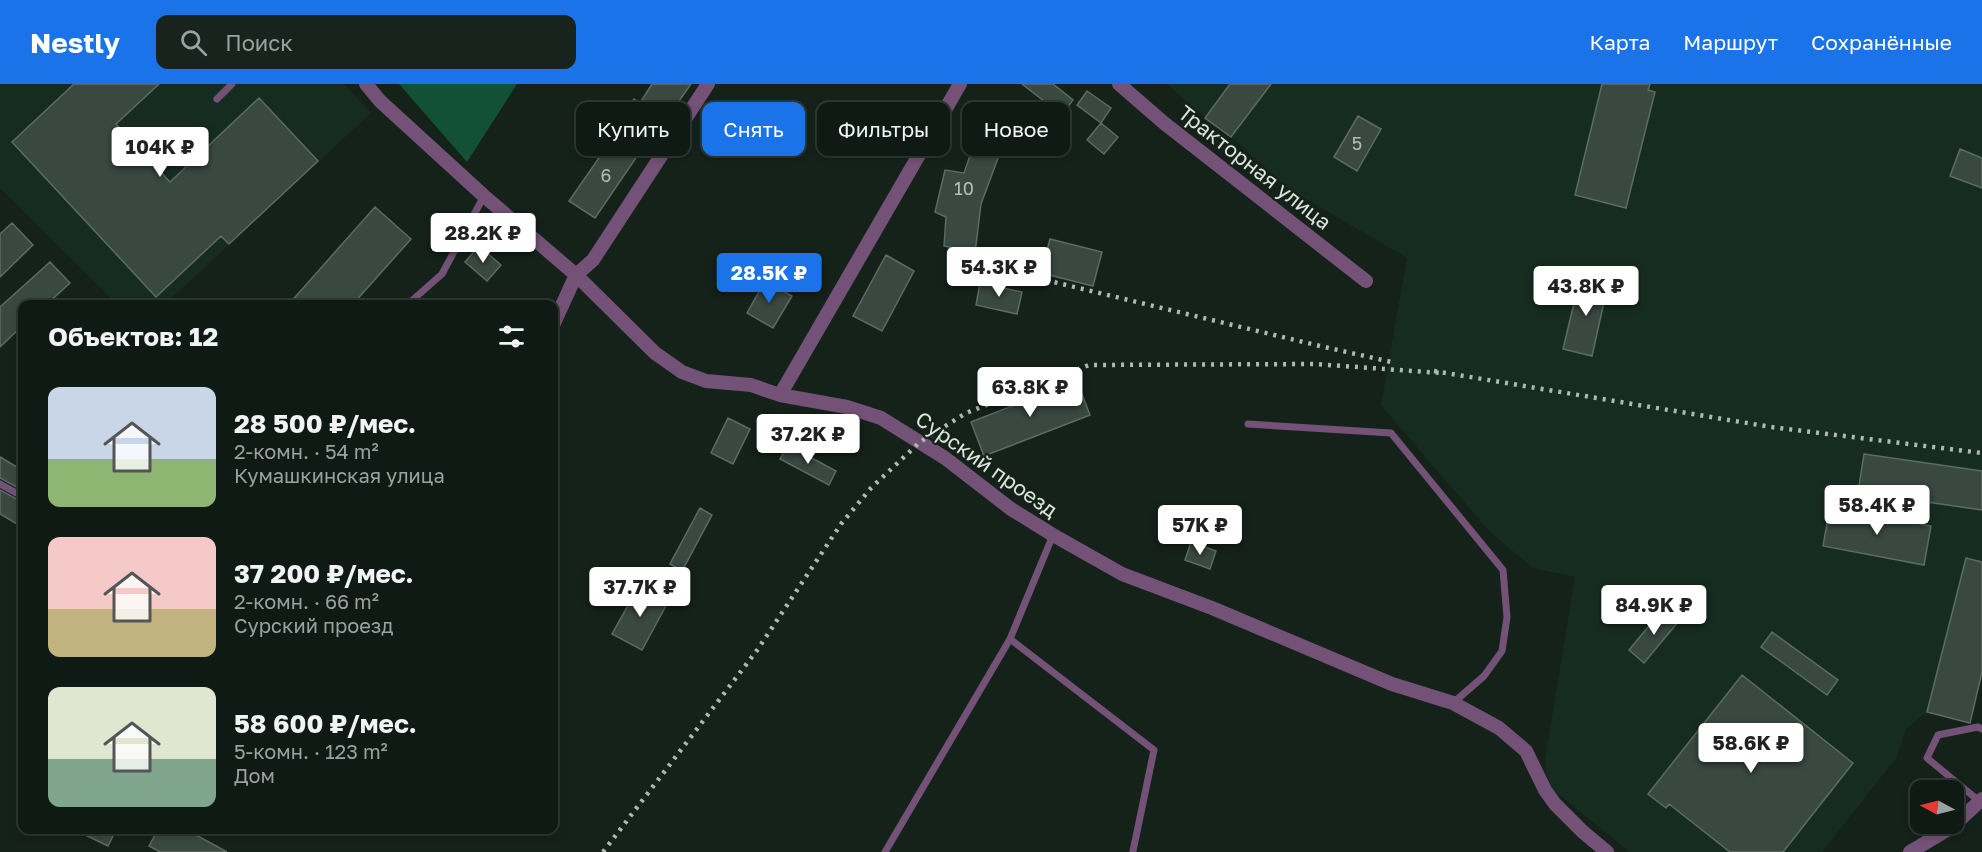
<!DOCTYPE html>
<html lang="ru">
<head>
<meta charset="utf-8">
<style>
  body { margin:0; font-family:"Golos Text",sans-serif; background:#18231d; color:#f1f3f6; height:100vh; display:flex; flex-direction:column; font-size:22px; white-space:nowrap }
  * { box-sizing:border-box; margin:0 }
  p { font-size:20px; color:#9ba1a0 }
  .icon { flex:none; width:33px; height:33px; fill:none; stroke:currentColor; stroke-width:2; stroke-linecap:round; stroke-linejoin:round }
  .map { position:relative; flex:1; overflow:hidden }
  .details { position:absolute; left:18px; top:216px; width:540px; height:534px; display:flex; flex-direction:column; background:#0f1a14; border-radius:12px; box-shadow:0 3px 9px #0003,0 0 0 2px #2f3834 }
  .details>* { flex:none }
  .hud { position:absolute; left:576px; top:18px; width:570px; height:54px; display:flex; gap:12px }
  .needle { width:39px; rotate:277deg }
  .controls { position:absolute; left:1910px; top:696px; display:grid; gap:12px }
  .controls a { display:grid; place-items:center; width:54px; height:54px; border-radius:12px; background:#0f1a14; box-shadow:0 3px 9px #0003,0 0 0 2px #2f3834; font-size:30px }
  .price { position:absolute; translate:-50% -51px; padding:0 14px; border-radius:6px; background:#fff; color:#222; font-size:20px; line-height:39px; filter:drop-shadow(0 2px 3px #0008) }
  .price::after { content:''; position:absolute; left:50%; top:36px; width:18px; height:14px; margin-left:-9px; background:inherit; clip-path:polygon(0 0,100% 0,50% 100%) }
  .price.selected { background:#1a73e8; color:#fff }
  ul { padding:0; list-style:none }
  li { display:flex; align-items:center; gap:18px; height:150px; padding:0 30px }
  li span { display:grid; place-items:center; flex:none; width:168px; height:120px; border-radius:12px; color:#555 }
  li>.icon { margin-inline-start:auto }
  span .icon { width:72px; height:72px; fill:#fffc; stroke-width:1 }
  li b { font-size:26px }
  h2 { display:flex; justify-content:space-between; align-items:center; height:72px; padding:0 30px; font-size:26px }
  .chip { padding:0 21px; border-radius:12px; background:#0f1a14; box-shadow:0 3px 9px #0003,0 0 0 2px #2f3834; font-size:21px; line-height:54px }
  .chip.selected { background:#1a73e8; color:#fff }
  header { display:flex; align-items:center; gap:36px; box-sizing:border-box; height:84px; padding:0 30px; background:#1a73e8; color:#fff }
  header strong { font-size:28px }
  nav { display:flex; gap:33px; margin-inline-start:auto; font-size:21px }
  .search { width:420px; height:54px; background:#18231d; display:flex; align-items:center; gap:15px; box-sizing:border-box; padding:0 21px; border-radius:12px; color:#9ba1a0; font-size:22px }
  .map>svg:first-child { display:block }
  .built { fill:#172c21 }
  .green { fill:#135136 }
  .building { fill:#394840; stroke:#5c6c62; stroke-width:1.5 }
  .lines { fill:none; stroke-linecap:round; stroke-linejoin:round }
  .service { stroke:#745277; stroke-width:7 }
  .minor { stroke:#745277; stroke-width:14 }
  .rail { stroke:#b0bab4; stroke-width:4.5; stroke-dasharray:3 6; stroke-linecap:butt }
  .labels { text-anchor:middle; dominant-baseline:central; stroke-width:4.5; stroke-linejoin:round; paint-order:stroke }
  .number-label { font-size:18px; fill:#b3beb8 }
  .street-label { font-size:21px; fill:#dce5e0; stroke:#14221a }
</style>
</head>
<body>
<header>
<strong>Nestly</strong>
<div class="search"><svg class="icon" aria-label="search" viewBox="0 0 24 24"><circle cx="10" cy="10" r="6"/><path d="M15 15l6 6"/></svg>Поиск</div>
<nav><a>Карта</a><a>Маршрут</a><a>Сохранённые</a></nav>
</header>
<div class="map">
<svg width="1982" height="768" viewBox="0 0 1982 768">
  <rect width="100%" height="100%" fill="#14221a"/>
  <path class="built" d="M0,0H344L371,29L165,220H109L113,216L0,104Z
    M1167,0H1982V588L1970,639L1927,628L1906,645L1897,673L1822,768H1630L1553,706L1547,691L1545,675L1575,493L1533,484L1490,448L1381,321L1407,174L1289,105L1231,53L1205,34Z"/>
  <path class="green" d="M399,0H517L467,78Z"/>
  <path class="building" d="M74,0H159L116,40L170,98L259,14L318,77L229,160L221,152L156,213L12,58Z
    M652,0H691L665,37L659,33L638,63L642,65L595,134L569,117L617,48L613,45L634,15L640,19Z
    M1022,0H1053L1073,16L1062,31Z
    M1230,0H1271L1231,53L1205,34Z
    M1602,0H1650L1648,6L1655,8L1626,124L1575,111Z
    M1087,7L1111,24L1101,39L1077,21Z
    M1358,32L1381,45L1357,87L1334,73Z
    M1101,39L1118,53L1104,70L1087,56Z
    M980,43L1006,53L981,120L975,169L944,162L946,133L935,128L945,86L964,89Z
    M1960,65L1982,74V104L1950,92Z
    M375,123L411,155L353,220H289Z
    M12,139L33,161L0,193V150Z
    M1050,155L1102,168L1093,202L1041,189Z
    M479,162L501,181L487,197L465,178Z
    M886,171L914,187L882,247L853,232Z
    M50,178L70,199L47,220H22V242L0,263V223Z
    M1580,194L1608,200L1592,272L1563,265Z
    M765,197L792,212L773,244L747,229Z
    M980,199L1022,208L1017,230L976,221Z
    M1077,297L1090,331L984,372L971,338Z
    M728,334L750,345L733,380L711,369Z
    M788,361L836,387L829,401L780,375Z
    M1864,370L1982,387V426L1858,408Z
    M0,373L22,386V406L0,394Z
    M0,406L22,418V443L0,430Z
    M1830,423L1931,442L1924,481L1823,462Z
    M700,424L712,431L682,487L670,480Z
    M1191,458L1216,467L1210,485L1185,476Z
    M1966,474L1982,478V588L1970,639L1927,628Z
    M639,502L668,518L642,566L612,550Z
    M1663,525L1678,538L1644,579L1629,566Z
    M1772,548L1838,596L1827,611L1761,563Z
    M1742,591L1853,679L1783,768H1730L1669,720L1666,724L1648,710Z
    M75,746H116L108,762Z
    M158,746H187L227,768H160L149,762Z"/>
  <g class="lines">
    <path class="service" d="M217,15L232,0
      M408,220L442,190L484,112
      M1248,340L1391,349L1503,486L1507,533L1502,567L1484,592L1453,619
      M0,400L22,412
      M1010,555L1154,666L1133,767
      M1979,717L1927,674L1938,651L1978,643L1982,645
      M885,768L1010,555L1053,451"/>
    <path class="minor" d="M366,0L380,17L484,112L576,191L655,269L682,288L706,297L751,301L780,311L847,323L881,334L945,374L1011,425L1053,451L1122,490L1212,524L1392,600L1453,619L1499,644L1526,667L1545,706L1555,720L1583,748L1607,768
      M1119,0L1164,39L1366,197
      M554,239L576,191L593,176L708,0
      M780,311L960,0
      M1910,768L1952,743L1982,715"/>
    <path class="rail" d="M1037,194L1320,262L1396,279
      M1434,287L1771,343L1982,369
      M603,768L758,565L841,440L871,404L920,358L966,329L1089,281L1315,280L1441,289"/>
  </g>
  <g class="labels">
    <g class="number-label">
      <text x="1357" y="59">5</text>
      <text x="606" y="91">6</text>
      <text x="964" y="104">10</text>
    </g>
    <g class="street-label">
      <text transform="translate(1255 83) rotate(38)">Тракторная улица</text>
      <text transform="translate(987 380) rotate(35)">Сурский проезд</text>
    </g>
  </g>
</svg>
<div class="controls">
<a><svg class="needle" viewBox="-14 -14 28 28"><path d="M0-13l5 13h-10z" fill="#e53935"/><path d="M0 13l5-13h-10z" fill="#9ba1a0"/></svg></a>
</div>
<b class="price" style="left:160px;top:94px">104K ₽</b>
<b class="price" style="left:483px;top:180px">28.2K ₽</b>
<b class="price" style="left:999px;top:214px">54.3K ₽</b>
<b class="price selected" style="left:769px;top:220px">28.5K ₽</b>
<b class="price" style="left:1586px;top:233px">43.8K ₽</b>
<b class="price" style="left:1030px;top:334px">63.8K ₽</b>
<b class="price" style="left:808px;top:381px">37.2K ₽</b>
<b class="price" style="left:1877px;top:452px">58.4K ₽</b>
<b class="price" style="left:1200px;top:472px">57K ₽</b>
<b class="price" style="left:640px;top:534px">37.7K ₽</b>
<b class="price" style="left:1654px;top:552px">84.9K ₽</b>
<b class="price" style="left:1751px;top:690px">58.6K ₽</b>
<div class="hud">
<a class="chip">Купить</a>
<a class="chip selected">Снять</a>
<a class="chip">Фильтры</a>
<a class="chip">Новое</a>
</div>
<section class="details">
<h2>Объектов: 12<svg class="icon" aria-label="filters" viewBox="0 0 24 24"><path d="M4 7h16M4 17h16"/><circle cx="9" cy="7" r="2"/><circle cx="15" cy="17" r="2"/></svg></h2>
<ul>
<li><span style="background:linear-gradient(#c9d6e8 60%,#8fb573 0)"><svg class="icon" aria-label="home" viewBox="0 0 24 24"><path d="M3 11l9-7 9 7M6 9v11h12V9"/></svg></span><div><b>28 500 ₽/мес.</b><p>2-комн. · 54 m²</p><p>Кумашкинская улица</p></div></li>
<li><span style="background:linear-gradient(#f6c9c9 60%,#c2b280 0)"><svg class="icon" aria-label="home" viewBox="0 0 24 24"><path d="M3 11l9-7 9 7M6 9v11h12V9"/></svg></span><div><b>37 200 ₽/мес.</b><p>2-комн. · 66 m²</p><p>Сурский проезд</p></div></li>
<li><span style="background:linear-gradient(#dfe7d0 60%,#7fa58c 0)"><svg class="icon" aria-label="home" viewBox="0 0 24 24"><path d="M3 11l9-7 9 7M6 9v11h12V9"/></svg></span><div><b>58 600 ₽/мес.</b><p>5-комн. · 123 m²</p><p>Дом</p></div></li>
</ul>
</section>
</div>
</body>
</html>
